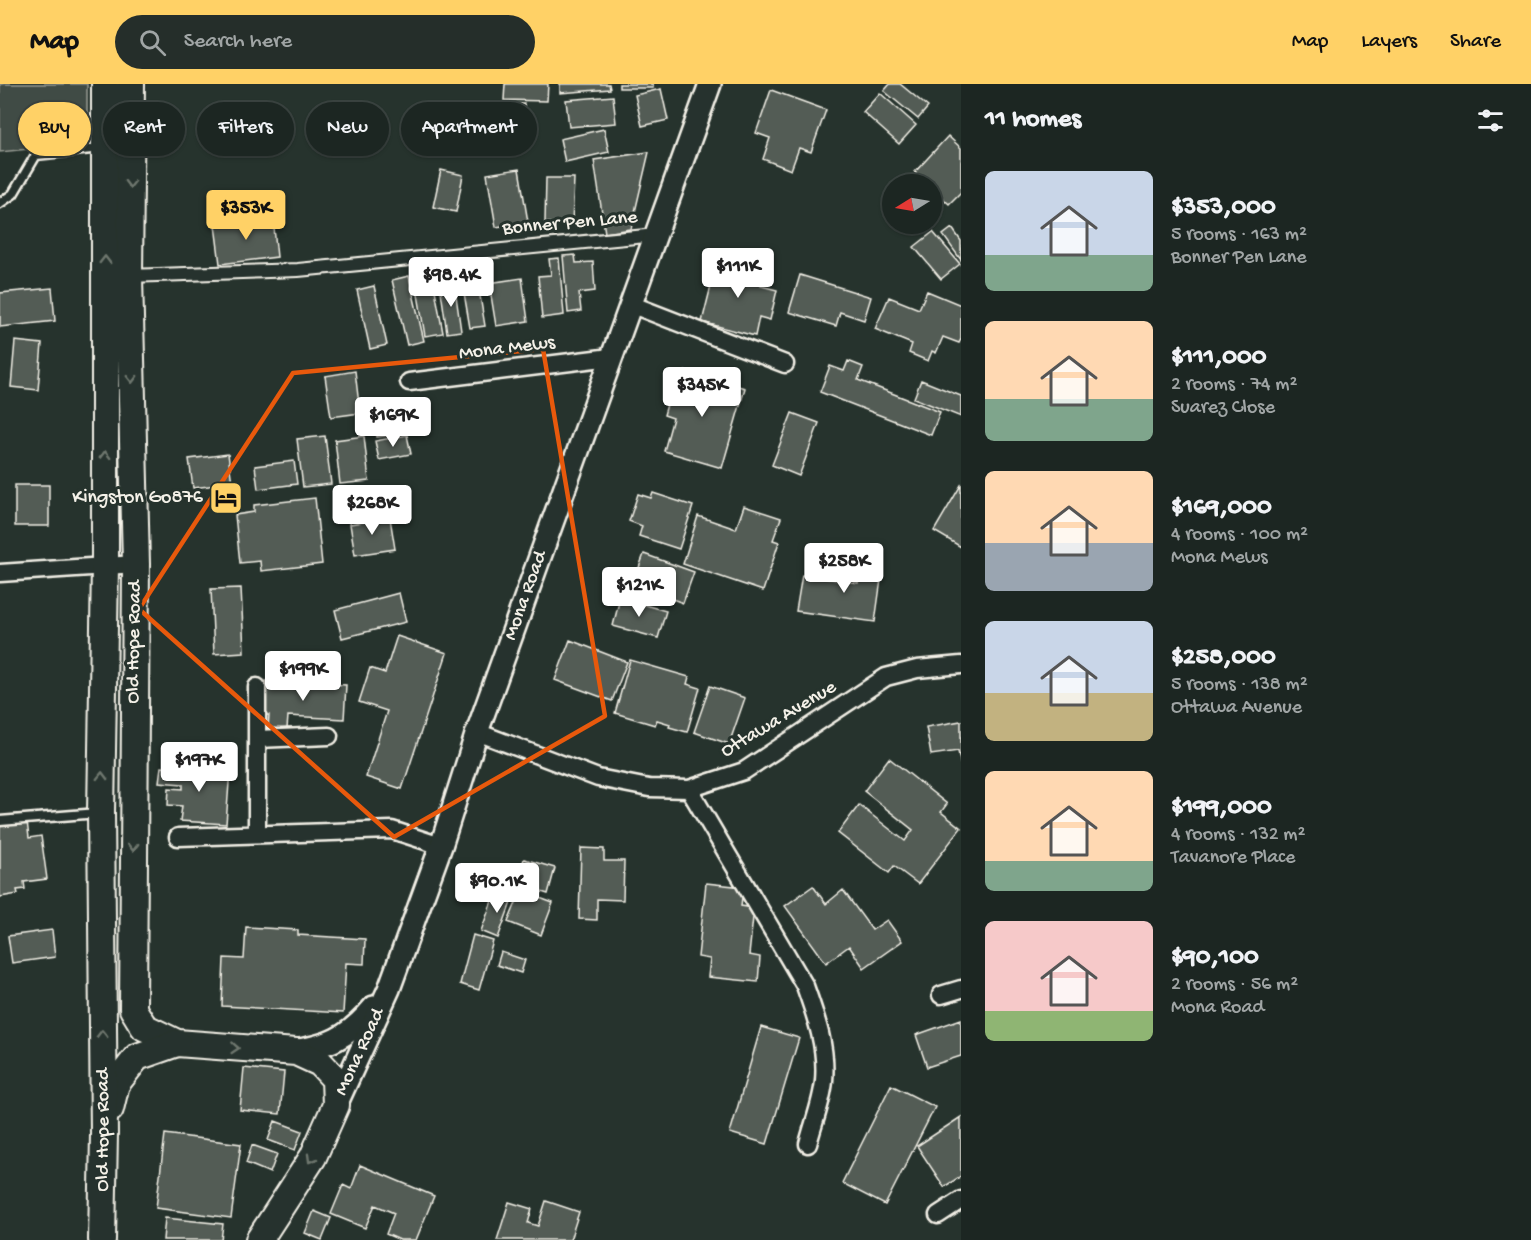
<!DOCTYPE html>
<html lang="en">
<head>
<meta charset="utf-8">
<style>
  body { margin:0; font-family:"Gochi Hand",sans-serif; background:#252e2a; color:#f1f3f6; height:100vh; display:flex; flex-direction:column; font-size:22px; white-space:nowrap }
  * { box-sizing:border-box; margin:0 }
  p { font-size:20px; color:#a0a5a5 }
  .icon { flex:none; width:33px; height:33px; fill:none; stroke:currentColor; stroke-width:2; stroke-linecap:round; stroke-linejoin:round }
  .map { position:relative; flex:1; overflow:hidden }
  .side { display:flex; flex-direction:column; background:#1c2622; width:570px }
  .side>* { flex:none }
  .hud { position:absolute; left:18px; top:18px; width:570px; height:54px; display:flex; gap:12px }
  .needle { width:39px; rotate:259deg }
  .fabs { position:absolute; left:882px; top:90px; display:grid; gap:12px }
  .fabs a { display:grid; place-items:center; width:60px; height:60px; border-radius:50%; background:#1c2622; box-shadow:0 2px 4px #0004,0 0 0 2px #3a4340; font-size:30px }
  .price { position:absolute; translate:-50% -51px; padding:0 14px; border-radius:6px; background:#fff; color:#222; font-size:20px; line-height:39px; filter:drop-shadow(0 2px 3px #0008) }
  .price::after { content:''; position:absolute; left:50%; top:36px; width:18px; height:14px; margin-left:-9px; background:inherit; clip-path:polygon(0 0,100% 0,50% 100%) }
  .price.current { background:#ffd166; color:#111 }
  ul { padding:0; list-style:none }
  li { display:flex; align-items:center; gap:18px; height:150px; padding:0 24px }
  li span { display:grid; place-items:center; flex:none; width:168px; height:120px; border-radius:9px; color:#555 }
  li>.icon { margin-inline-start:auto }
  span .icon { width:72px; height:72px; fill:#fffc; stroke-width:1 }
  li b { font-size:26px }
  h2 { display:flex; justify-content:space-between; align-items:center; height:72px; padding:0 24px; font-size:26px }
  .tag { padding:0 21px; border-radius:27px; background:#1c2622; box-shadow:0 2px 4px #0004,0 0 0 2px #3a4340; font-size:21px; line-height:54px }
  .tag.current { background:#ffd166; color:#111 }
  header { display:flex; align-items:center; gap:36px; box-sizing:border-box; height:84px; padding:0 30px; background:#ffd166; color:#111 }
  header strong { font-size:28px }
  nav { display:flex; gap:33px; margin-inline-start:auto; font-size:21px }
  .search { width:420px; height:54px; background:#252e2a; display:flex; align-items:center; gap:15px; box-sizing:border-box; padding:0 21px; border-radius:33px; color:#a0a5a5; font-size:22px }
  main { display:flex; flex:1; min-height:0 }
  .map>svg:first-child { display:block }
  .green { fill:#414b45; stroke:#9a9e96; stroke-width:1.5 }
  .building { fill:#525c55; stroke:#f4f1e8; stroke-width:1.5 }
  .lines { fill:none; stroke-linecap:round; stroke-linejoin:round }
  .service-casing { stroke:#f4f1e8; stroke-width:13 }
  .pedestrian-casing { stroke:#f4f1e8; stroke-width:16 }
  .minor-casing { stroke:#f4f1e8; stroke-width:21 }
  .tertiary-casing { stroke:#f4f1e8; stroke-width:26 }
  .primary-casing { stroke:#f4f1e8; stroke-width:30 }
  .service { stroke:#26332d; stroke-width:8 }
  .pedestrian { stroke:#26332d; stroke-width:12 }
  .minor { stroke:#26332d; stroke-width:16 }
  .tertiary { stroke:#26332d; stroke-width:21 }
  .primary { stroke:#26332d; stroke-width:26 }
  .oneway { stroke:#6e766e }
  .marked { fill:none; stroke:#e8590c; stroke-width:4.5; stroke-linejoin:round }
  .labels { text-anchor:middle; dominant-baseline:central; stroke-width:6; stroke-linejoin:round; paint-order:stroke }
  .street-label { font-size:20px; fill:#f4f1e8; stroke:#26332d }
  .poi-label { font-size:20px; fill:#f4f1e8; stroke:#26332d; text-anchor:end }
</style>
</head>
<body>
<header>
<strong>Map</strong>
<div class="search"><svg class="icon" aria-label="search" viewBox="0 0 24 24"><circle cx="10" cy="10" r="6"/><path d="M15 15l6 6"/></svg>Search here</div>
<nav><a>Map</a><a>Layers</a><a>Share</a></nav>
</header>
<main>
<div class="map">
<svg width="961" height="1156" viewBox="0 0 961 1156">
  <rect width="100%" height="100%" fill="#26332d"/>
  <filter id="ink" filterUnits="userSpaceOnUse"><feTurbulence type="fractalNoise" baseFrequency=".0167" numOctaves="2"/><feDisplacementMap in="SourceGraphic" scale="12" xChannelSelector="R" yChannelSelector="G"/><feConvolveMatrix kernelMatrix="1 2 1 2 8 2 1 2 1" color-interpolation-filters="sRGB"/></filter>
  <g filter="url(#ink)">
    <path class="green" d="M0,0H87V59L0,68Z"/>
    <path class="building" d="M505,0H548L547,17L504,16Z
      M560,0H609L610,5L560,9Z
      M619,0H653V4H619Z
      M890,0H900L928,23L918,35L884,7Z
      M661,5L668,36L642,42L635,11Z
      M771,6L826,26L811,68L799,64L791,86L763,75L770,54L756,49Z
      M880,9L916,41L899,60L863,28Z
      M613,12L616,39L569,43L566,16Z
      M501,20H524L525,39L503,41L504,52L471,54L472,68L436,70L433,24Z
      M167,21L172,52L159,55L153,23Z
      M604,45L609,68L565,78L560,55Z
      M948,52L961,64V108L949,120L932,104V100H928L915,88Z
      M649,68L631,145L605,149L594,76Z
      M519,85L528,138L496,143L487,90Z
      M441,86L463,91L456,128L433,123Z
      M546,94H574L572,140L545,139Z
      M273,134L277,173L220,180L215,141Z
      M952,144L961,157V176L943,151Z
      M933,148L960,180L941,195L914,163Z
      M575,171L576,179L593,178L595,207L579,209L581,227L568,229L563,172Z
      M559,174L564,231L542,234L538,192L551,191L549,175Z
      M717,178L764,189L761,202L777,206L770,236L759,233L755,252L702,238Z
      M800,191L871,213L864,236L840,228L836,242L789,228Z
      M409,192L424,257L407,261L392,196Z
      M522,194L528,237L496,242L489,199Z
      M433,195L443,249L425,252L416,198Z
      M454,198L461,247L447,249L440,200Z
      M478,200L485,242L470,244L463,203Z
      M374,202L387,261L370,265L357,206Z
      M52,204L55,237L0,243V209Z
      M927,207L961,221V255L959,259L943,253L936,269L932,267L928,277L909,269L912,260L875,245L889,213L919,225Z
      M15,257L42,260L38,306L11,303Z
      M848,277L863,283L858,296L940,328L931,351L820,308L830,282L844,287Z
      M355,287L360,329L331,333L325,292Z
      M686,287L745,304L722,384L664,367L673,334L664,331L675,292L684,295Z
      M921,296L961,312V333L914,314Z
      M792,329L819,339L799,392L772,381Z
      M390,340L392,351L377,353L376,342Z
      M407,351L411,370L379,376L375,357Z
      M325,352L331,400L303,403L297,355Z
      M364,352L369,397L340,400L335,356Z
      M228,370L232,399L193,404L189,375Z
      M294,377L297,400L258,405L255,382Z
      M15,401H49V442H15Z
      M961,401V463L934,447Z
      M653,409L693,422L679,465L639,452L642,442L629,437L638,410L651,414Z
      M315,414L322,480L261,487L260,477L240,479L235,431L254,428V421Z
      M744,422L781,434L773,456L779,458L763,507L683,480L698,432L736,445Z
      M390,434L395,465L355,471L350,440Z
      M644,470L694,488L683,519L633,500Z
      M862,471L884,474L875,538L796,527L802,491L858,499Z
      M241,504L244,568L214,570L211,505Z
      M399,509L406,538L342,554L335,526Z
      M620,514L666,527L658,554L613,542Z
      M397,552L447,569L402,705L366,693L387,627L359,618L370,584L385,589Z
      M570,556L627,578L612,617L555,596Z
      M630,576L689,593L687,600L700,604L687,648L669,643L670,640L657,636L655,641L615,629Z
      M266,597L346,601L344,635L288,632L287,645L268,644L269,631H265Z
      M710,602L745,614L729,660L694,648Z
      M961,637V682L958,667L931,671L926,643Z
      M889,674L947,720L941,728L961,744L918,800L894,782L889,789L838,749L859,721L905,757L913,746L864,707Z
      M184,682L230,685L226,740L180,737L182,722L168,721L169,704L183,705V700L159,698L161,683L184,685Z
      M27,737L29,754L41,752L47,795L24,798L25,805L17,806L18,810L0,813V741Z
      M581,764L604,765V777H624L623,816L597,815V836L579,835Z
      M524,775L555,784L548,810L516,800Z
      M706,799L743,803L741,822L754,824L749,871L760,873L758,898L708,893L710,875L698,873Z
      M813,802L826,820L843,806L872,846L887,836L902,857L864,884L849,862L826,879L785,822Z
      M496,806L513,813L498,854L481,847Z
      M521,807L553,819L541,851L508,838Z
      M246,843L298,846V851L365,855L364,880L346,879L343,929L222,922L224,874L244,875Z
      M52,846L55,873L12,879L8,852Z
      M473,851L493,857L479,906L460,900Z
      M501,868L525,876L521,889L497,881Z
      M961,935V972L927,983L916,951Z
      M761,943L799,954L767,1060L730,1049Z
      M244,984L284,988L280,1030L240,1026Z
      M891,1001L935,1023L885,1121L842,1099Z
      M961,1033V1092L944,1103L917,1062Z
      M275,1037L302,1047L295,1066L268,1056Z
      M165,1050L241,1060L231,1134L156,1124Z
      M252,1061L277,1070L270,1089L246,1079Z
      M360,1081L434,1112L416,1156H400L386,1150L394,1129L375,1121L365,1144L331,1130L343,1101L351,1105Z
      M546,1117L579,1128L570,1156H497L509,1118L532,1125L528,1139L538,1142Z
      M314,1127L331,1134L322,1156L305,1149Z
      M165,1134L223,1140L221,1156H163Z"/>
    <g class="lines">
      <defs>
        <path id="service" d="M0,119L13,110L36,71L101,64
          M0,737L98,729"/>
        <path id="pedestrian" d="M129,192L298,186L656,151"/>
        <path id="minor" d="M630,220L785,280
          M409,298L611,273
          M0,489L136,480
          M257,603V750
          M477,648L598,694L649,704L689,705L744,687L886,593L917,585L961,581
          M257,655L329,652
          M689,705L805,902C816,933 827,963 824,997C822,1018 813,1040 808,1060
          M178,753L392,746L441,762
          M941,911L961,905
          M938,1131L961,1116"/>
        <g id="tertiary">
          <path d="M288,968C329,962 347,955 374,923"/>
          <path id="s1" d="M336,1021L389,905L441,762L477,648L710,0"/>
        </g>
        <g id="primary">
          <path d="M131,0L129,192L136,480L133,925L144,943L177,959L296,968L320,979L335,995L336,1021L313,1073L259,1156"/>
          <path d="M110,1025L116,1000L137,973L177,959"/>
          <path id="s2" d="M102,1156L104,1050L101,729L105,482V0"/>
        </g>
      </defs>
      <use href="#service" class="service-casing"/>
      <use href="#pedestrian" class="pedestrian-casing"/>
      <use href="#minor" class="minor-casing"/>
      <use href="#tertiary" class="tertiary-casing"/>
      <use href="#primary" class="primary-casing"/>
      <use href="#service" class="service"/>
      <use href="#pedestrian" class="pedestrian"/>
      <use href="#minor" class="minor"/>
      <use href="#tertiary" class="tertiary"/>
      <use href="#primary" class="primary"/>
    </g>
    <defs><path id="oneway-chevron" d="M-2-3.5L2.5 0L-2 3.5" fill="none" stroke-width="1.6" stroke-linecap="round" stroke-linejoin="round" transform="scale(1.5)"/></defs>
    <g class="oneway">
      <use href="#oneway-chevron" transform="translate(130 100) rotate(91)"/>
      <use href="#oneway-chevron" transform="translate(105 176) rotate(-90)"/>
      <use href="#oneway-chevron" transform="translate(132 295) rotate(89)"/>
      <use href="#oneway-chevron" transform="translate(105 371) rotate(-90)"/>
      <use href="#oneway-chevron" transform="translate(102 692) rotate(-89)"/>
      <use href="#oneway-chevron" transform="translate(133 763) rotate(90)"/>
      <use href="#oneway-chevron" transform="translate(102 950) rotate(-91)"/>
      <use href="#oneway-chevron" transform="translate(235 964) rotate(4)"/>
      <use href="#oneway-chevron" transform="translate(311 1075) rotate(120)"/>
    </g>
  </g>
  <path class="marked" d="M543,265L605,632L394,753L139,525L293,289Z"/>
  <defs>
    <symbol id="hotel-square" viewBox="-11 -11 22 22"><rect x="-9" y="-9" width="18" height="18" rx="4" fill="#ffd166" stroke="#26332d"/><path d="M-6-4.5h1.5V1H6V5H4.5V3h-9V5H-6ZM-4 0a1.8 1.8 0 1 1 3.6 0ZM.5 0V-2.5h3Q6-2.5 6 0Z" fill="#111"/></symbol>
  </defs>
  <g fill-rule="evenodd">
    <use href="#hotel-square" x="207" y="395" width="38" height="38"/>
  </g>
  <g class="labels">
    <g class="street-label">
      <text transform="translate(570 140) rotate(-5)">Bonner Pen Lane</text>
      <text transform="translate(507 265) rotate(-7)">Mona Mews</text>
      <text stroke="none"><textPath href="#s1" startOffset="544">Mona Road</textPath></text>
      <text transform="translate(135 558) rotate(-89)">Old Hope Road</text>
      <text transform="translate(779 636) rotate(-31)">Ottawa Avenue</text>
      <text stroke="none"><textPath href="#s1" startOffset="58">Mona Road</textPath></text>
      <text stroke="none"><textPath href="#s2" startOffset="110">Old Hope Road</textPath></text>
    </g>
    <g class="poi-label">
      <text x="203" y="414">Kingston Go876</text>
    </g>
  </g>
</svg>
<div class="fabs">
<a><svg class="needle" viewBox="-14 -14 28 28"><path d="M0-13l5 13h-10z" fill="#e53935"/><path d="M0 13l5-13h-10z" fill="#a0a5a5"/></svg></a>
</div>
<b class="price current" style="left:246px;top:157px">$353K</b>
<b class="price" style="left:738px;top:215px">$111K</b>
<b class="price" style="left:451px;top:224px">$98.4K</b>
<b class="price" style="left:702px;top:334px">$345K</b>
<b class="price" style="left:393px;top:364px">$169K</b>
<b class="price" style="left:372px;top:452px">$268K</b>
<b class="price" style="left:844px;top:510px">$258K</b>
<b class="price" style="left:639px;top:534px">$121K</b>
<b class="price" style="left:303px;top:618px">$199K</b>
<b class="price" style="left:199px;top:709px">$197K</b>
<b class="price" style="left:497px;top:830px">$90.1K</b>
<div class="hud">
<a class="tag current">Buy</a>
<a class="tag">Rent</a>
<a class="tag">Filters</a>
<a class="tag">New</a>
<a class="tag">Apartment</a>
</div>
</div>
<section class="side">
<h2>11 homes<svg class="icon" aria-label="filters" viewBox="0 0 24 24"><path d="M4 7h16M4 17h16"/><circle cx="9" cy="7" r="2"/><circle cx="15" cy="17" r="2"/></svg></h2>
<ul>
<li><span style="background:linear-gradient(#c9d6e8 70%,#7fa58c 0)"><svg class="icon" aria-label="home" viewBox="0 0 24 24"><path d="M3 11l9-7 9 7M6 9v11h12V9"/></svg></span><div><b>$353,000</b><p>5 rooms · 163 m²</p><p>Bonner Pen Lane</p></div></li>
<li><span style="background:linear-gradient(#ffd9b3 65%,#7fa58c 0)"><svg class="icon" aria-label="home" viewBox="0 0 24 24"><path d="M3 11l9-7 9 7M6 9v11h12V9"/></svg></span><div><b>$111,000</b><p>2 rooms · 74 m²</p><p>Suarez Close</p></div></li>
<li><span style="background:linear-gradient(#ffd9b3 60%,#9aa5b1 0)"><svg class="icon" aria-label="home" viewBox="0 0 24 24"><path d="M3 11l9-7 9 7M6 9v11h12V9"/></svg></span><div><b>$169,000</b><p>4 rooms · 100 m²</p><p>Mona Mews</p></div></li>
<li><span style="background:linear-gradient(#c9d6e8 60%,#c2b280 0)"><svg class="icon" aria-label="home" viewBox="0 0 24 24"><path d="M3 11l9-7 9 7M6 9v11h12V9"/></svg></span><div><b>$258,000</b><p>5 rooms · 138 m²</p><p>Ottawa Avenue</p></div></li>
<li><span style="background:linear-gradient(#ffd9b3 75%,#7fa58c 0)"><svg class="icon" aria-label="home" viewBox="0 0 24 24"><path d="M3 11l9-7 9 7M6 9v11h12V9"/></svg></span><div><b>$199,000</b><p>4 rooms · 132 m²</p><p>Tavanore Place</p></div></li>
<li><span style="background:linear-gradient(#f6c9c9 75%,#8fb573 0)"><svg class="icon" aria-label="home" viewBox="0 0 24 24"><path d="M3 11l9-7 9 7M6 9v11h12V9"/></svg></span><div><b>$90,100</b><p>2 rooms · 56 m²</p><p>Mona Road</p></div></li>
</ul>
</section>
</main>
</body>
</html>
